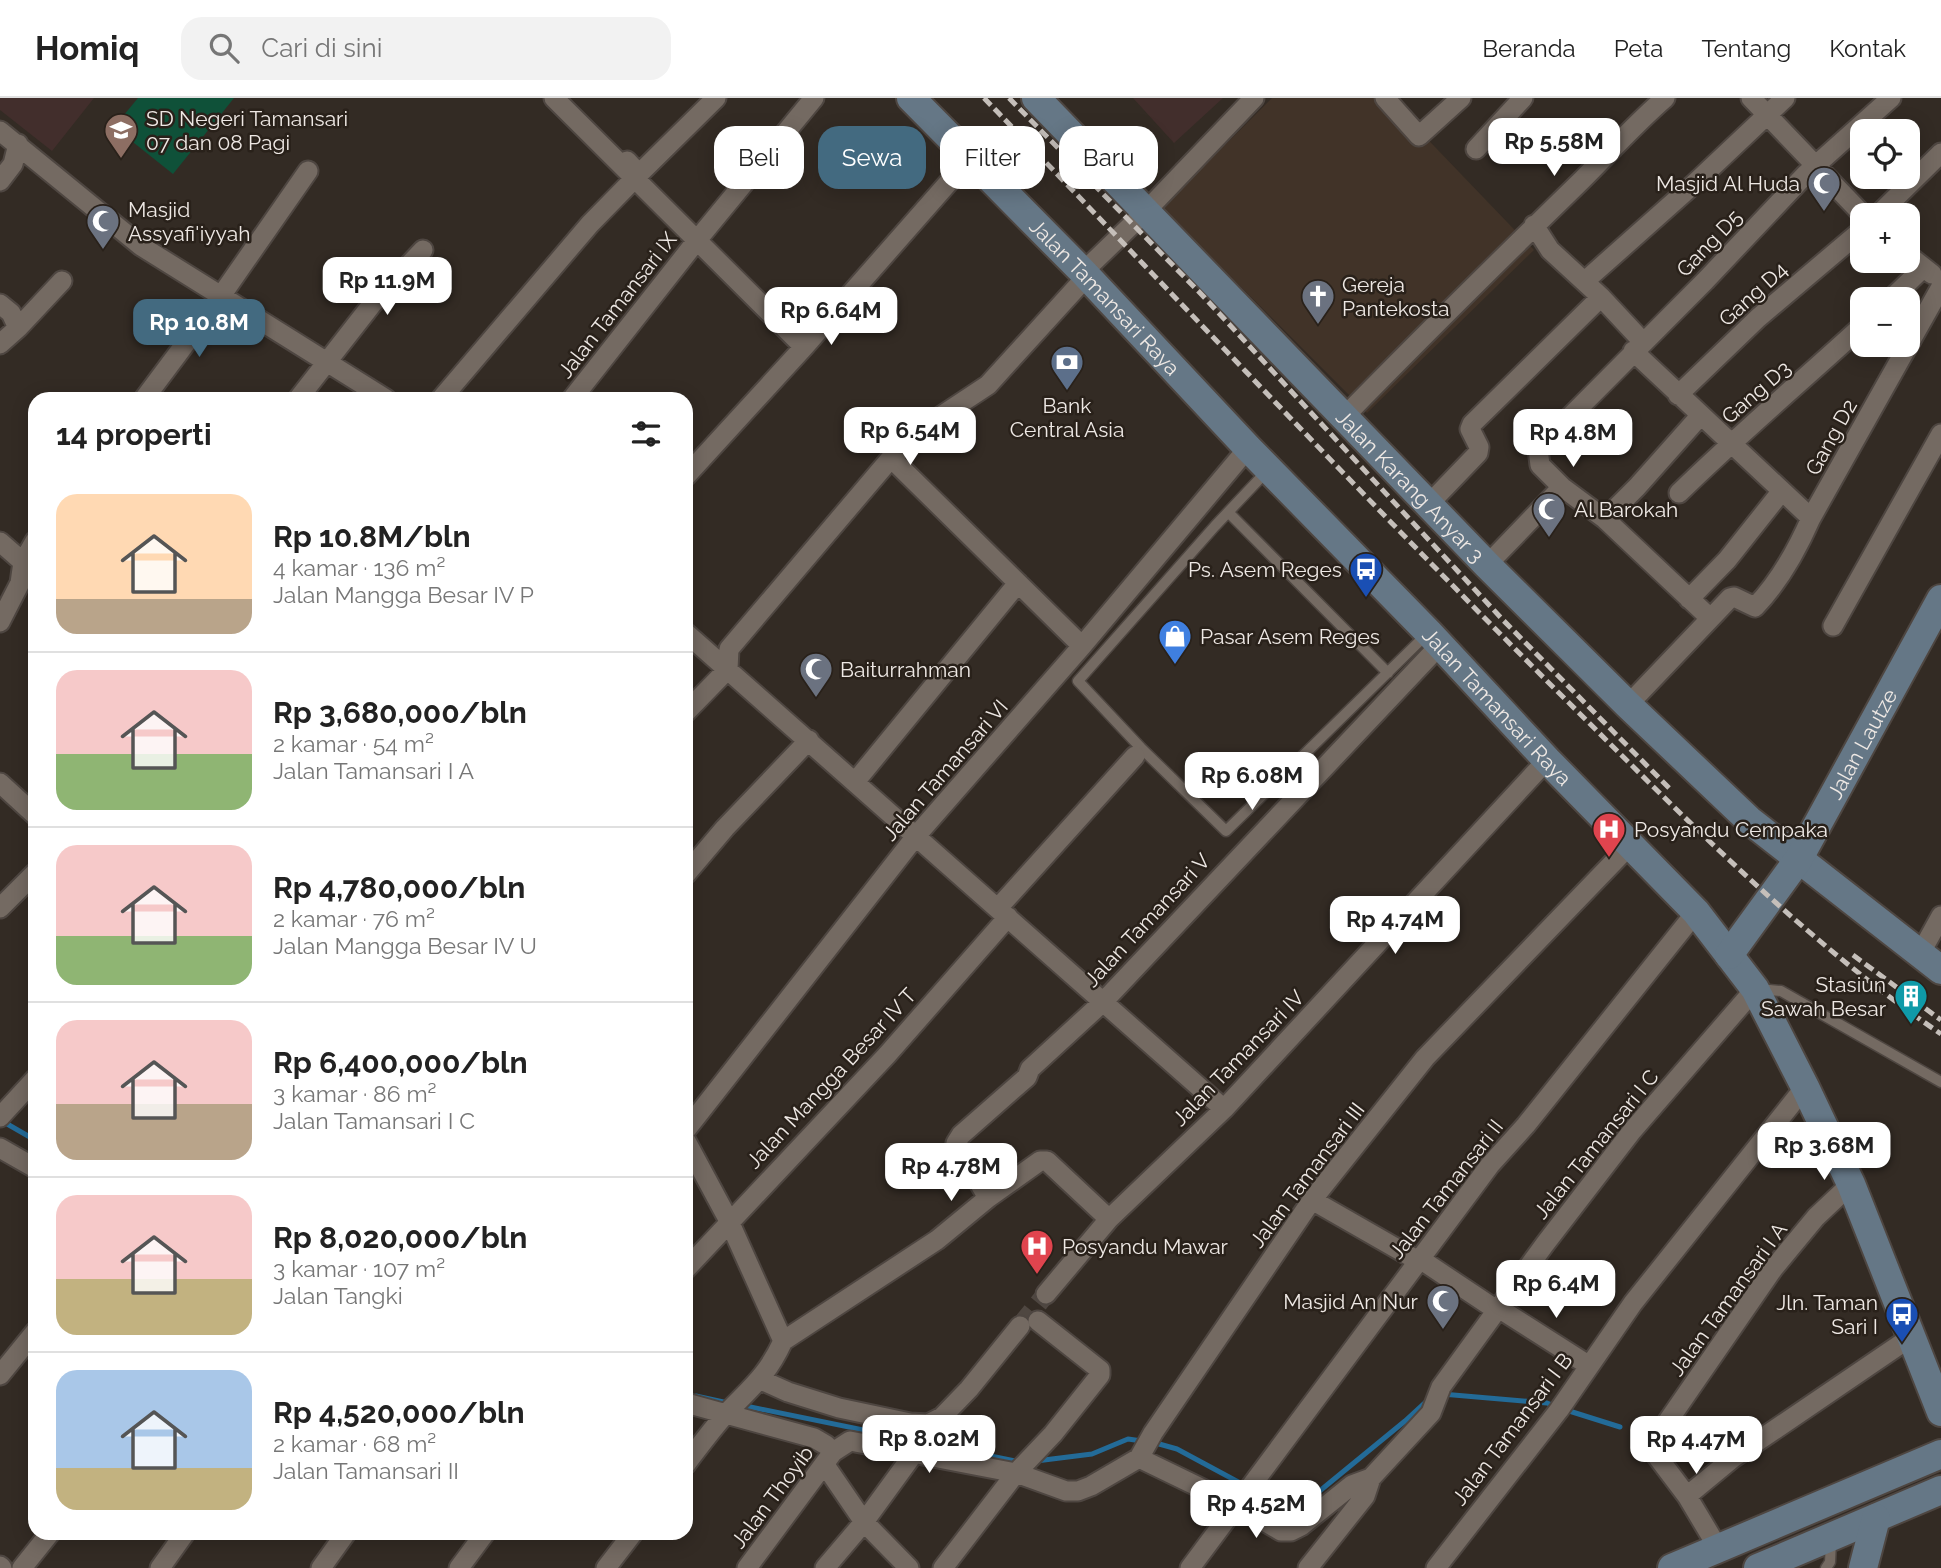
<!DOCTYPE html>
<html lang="id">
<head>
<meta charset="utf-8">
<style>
  body { margin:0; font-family:Raleway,sans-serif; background:#f2f2f2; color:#222; height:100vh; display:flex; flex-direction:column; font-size:26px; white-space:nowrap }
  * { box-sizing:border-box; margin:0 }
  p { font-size:23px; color:#767676 }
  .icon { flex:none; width:38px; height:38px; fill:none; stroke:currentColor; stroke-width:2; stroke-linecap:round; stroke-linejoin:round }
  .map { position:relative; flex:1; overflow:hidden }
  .sheet { position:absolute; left:28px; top:294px; width:665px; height:1148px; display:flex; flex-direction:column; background:#fff; border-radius:21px; box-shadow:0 4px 18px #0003 }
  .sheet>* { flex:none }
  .banner { position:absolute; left:714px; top:28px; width:665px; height:63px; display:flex; gap:14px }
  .controls { position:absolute; left:1850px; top:21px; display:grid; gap:14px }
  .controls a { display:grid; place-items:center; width:70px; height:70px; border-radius:14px; background:#fff; box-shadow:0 4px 18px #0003; font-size:35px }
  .price { position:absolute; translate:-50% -60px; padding:0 16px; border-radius:14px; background:#fff; color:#222; font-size:23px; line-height:46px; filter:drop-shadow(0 2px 4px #0008) }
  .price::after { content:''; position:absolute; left:50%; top:42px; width:21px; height:16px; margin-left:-10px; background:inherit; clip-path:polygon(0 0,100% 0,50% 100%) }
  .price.selected { background:#436a80; color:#fff }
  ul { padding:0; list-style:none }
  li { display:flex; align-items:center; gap:21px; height:175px; padding:0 28px }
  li+li { border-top:2px solid #e0e0e0 }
  li span { display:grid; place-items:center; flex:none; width:196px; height:140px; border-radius:21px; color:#555 }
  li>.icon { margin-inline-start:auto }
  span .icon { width:84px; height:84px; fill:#fffc; stroke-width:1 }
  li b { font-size:30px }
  h2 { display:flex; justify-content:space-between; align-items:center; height:84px; padding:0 28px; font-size:30px }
  .pill { padding:0 24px; border-radius:21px; background:#fff; box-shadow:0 4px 18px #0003; font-size:24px; line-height:63px }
  .pill.selected { background:#436a80; color:#fff }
  header { display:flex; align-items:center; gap:42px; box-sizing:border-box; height:98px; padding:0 35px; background:#fff; border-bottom:2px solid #e0e0e0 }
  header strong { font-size:33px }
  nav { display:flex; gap:38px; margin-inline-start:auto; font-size:24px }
  .search { width:490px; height:63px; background:#f2f2f2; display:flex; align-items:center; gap:18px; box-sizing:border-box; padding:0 24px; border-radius:21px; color:#767676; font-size:26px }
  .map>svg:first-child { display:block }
  .built { fill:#413328 }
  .education { fill:#422e2c }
  .grass { fill:#0f5139 }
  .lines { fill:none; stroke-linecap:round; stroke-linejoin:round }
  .stream { stroke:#236b98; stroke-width:5 }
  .street-tunnel { stroke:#4f4741; stroke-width:19; stroke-dasharray:19 10; stroke-linecap:butt }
  .lane-casing { stroke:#4e4641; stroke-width:13 }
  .street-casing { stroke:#4e4641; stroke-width:23 }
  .secondary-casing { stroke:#4e4641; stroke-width:32 }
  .lane { stroke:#746a62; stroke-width:10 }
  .street { stroke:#746a62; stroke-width:19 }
  .secondary { stroke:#657786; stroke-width:28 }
  .rail { stroke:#c5bfba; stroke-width:5; stroke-dasharray:10 5; stroke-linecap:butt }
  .labels { text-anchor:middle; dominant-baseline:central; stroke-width:5; stroke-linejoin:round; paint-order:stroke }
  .poi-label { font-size:21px; fill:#eee8e4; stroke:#29211a; text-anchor:start }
  .street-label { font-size:21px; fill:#eee8e4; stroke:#29211a }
</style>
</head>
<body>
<header>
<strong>Homiq</strong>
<div class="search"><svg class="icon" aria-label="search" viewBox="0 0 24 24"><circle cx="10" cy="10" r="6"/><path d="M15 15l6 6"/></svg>Cari di sini</div>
<nav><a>Beranda</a><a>Peta</a><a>Tentang</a><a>Kontak</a></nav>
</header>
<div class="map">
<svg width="1941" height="1470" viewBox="0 0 1941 1470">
  <rect width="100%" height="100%" fill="#332b24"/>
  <path class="built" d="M1272,0H1388L1534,152L1367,315L1162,110Z"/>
  <path class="education" d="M0,0H94L52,53L0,12Z
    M1133,0H1223L1174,45Z"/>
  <path class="grass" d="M138,0H234L173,76L114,29Z"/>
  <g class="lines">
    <path class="stream" d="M2,1023L35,1042
      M1442,1296L1547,1305L1557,1309
      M696,1298L728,1305
      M741,1307L1020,1364
      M1566,1312L1620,1329
      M1152,1344L1177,1351L1294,1414L1405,1323L1430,1300
      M1036,1363L1092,1356L1128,1341L1142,1343"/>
    <path class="street-tunnel" d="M1020,1228L1046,1196"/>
    <defs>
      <path id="lane" d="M1266,374L1215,428L1078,583L1141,650L1226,733L1428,535
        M1229,415L1388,575
        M1759,891L1781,893L1941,984
        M1826,1470L1830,1464L1831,1444"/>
      <path id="street" d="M554,0L804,249
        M1385,0L1419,38L1461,0
        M1751,0L1863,117
        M0,33L141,148L386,301
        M1476,51L1523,0
        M627,63L639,76L716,0
        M0,83L13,66L18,46
        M1878,117L1941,55
        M1534,127L1550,152L1601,199L1643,244
        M1908,157L1932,176
        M1083,174L1146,113L1254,0
        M1585,183L1694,86L1785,0
        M1891,201L1923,170
        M0,206L11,215L18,230L0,246
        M18,230L62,183
        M1633,253L1811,420
        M1678,297L1758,220L1862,132
        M144,301L221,198L308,73
        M298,301L373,205L423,152
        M441,301L590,126L635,80
        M572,301L698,141L814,0
        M1345,318C1423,238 1502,160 1582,82C1610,54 1635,26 1665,0
        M891,360L1082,548
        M686,378L804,249L970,60
        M1562,389L1605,421L1637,389L1700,318
        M1679,395C1738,337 1801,284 1862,228
        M1430,405L1478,355L1479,349L1470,331L1472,326L1601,199
        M1605,421L1710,520
        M0,444L23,464
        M1487,467L1562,389L1540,367L1538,351L1705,183L1806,76L1891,0
        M1689,501L1727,462L1781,394
        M0,524L20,485L23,464L35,443
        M1833,528L1941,336
        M686,535L1224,1011
        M1628,607L1730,500L1734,499L1755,509C1780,483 1797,452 1811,420L1941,189
        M686,614L728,571L729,551L891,360L917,334L988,287L1087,178
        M855,684L1018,485
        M0,685L35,717
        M686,776L725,730L809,642
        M0,810L35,775
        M998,810L1135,658
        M1920,856L1941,818
        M0,1019L35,981
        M686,1032L916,738L1082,548L1248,350
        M686,1043L729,1123L783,1243C766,1280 749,1291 723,1319C710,1334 698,1350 686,1366
        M0,1050L35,1070
        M988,1100L956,1045L961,1037L1027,979L1030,971L1104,903L1440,547
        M1312,1102L1415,1161H1420L1498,1213
        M686,1171L887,957L1008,819
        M1046,1196L1109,1121L1224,1011L1547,662
        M1500,1211L1588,1267
        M783,1243L937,1142L988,1100L1040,1063H1047L1109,1121
        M0,1277L35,1234
        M761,1282L788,1294L839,1310L910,1325L928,1326L942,1319L969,1291L1020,1228
        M686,1305L814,1340L826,1347L833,1354
        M1139,1360L1238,1408L1281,1433H1291L1301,1428L1352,1387L1371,1380
        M825,1367L864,1424L909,1470
        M1687,1398L1733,1360L1911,1239
        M1718,1450L1687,1398L1650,1349L1773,1171L1816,1119L1851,1086
        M0,1468L2,1470
        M22,1470L50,1435
        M160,1470L185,1435
        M321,1470L346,1435
        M459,1470L485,1435
        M606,1470L633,1435
        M747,1470L833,1354L850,1343L1016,1375L1066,1393H1078L1091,1388L1139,1360L1153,1335L1312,1102L1425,960L1631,746
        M825,1470L864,1424L915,1354
        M943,1470L1016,1375L1053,1336L1100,1277V1272L1038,1223
        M1190,1470L1490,1067L1526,1027L1696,814
        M1308,1470L1365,1398L1371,1380L1431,1315L1441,1289L1545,1146L1632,1033L1755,891
        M1436,1470L1559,1312L1633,1205L1805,989"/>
      <g id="secondary">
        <path id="s1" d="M911,0L1083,174L1248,350L1429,535L1547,662L1696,814L1755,891L1805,989L1851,1086L1941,1314"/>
        <path id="s2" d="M1036,0L1487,467L1628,607L1749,722L1941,872"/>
        <path id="s3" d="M1729,857L1798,762L1941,501"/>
        <path d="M1672,1470L1941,1356"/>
        <path d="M1758,1470L1941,1392"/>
        <path d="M1863,1470L1876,1420"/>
      </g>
    </defs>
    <use href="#lane" class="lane-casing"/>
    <use href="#street" class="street-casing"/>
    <use href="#secondary" class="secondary-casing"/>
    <use href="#lane" class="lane"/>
    <use href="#street" class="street"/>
    <use href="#secondary" class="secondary"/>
    <path class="rail" d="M984,0C1174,197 1361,397 1555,591C1678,713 1798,838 1941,936
      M1009,0L1203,198L1503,522L1672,693
      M1853,857L1941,922"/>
  </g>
  <defs>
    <symbol id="school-pin" viewBox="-11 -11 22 30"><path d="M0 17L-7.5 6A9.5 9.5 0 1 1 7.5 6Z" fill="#8d6e63" stroke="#29211a"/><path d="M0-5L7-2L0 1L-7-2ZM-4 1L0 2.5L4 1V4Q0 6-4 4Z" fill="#fff"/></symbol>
    <symbol id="mosque-pin" viewBox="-11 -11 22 30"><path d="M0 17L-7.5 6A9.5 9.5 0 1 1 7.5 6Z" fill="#6b7280" stroke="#29211a"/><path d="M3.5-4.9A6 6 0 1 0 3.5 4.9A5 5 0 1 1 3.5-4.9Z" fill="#fff"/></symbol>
    <symbol id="church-pin" viewBox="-11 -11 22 30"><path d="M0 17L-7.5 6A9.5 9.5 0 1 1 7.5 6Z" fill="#6b7280" stroke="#29211a"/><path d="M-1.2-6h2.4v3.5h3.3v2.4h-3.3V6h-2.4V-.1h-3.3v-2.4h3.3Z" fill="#fff"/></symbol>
    <symbol id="bank-pin" viewBox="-11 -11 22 30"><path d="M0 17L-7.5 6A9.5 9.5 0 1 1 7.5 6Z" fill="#5c6f8a" stroke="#29211a"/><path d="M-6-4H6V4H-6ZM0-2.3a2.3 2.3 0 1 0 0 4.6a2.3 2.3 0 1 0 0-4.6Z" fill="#fff"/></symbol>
    <symbol id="bus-pin" viewBox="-11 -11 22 30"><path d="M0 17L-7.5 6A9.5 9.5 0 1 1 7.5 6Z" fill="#1a4fb4" stroke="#29211a"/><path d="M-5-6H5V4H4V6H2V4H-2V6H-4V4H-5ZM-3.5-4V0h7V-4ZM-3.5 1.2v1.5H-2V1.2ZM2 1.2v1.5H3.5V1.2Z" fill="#fff"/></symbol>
    <symbol id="shop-pin" viewBox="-11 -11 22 30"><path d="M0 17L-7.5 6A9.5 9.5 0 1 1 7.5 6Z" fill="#3f7fe0" stroke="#29211a"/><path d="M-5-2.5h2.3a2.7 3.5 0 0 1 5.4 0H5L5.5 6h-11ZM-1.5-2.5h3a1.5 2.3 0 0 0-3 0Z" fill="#fff"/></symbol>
    <symbol id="hospital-pin" viewBox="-11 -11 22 30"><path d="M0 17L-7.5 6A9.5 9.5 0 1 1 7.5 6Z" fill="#e0444e" stroke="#29211a"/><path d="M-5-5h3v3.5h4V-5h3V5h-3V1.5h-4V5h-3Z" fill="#fff"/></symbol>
    <symbol id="building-pin" viewBox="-11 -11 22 30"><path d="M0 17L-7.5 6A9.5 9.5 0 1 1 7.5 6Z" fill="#0f9aa8" stroke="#29211a"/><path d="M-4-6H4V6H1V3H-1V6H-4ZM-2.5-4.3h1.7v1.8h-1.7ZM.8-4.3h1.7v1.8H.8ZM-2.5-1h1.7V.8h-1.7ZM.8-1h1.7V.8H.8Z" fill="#fff"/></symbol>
  </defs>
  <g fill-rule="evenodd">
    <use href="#school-pin" x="102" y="13" width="38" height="52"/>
    <use href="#mosque-pin" x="1805" y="66" width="38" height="52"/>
    <use href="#mosque-pin" x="84" y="104" width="38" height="52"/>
    <use href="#church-pin" x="1299" y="179" width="38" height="52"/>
    <use href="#bank-pin" x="1048" y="245" width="38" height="52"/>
    <use href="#mosque-pin" x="1530" y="392" width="38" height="52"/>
    <use href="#bus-pin" x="1347" y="452" width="38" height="52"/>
    <use href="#shop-pin" x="1156" y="519" width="38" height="52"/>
    <use href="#mosque-pin" x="797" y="552" width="38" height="52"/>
    <use href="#hospital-pin" x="1590" y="712" width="38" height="52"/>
    <use href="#building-pin" x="1892" y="879" width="38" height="52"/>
    <use href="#hospital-pin" x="1018" y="1129" width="38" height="52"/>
    <use href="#mosque-pin" x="1424" y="1184" width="38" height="52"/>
    <use href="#bus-pin" x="1883" y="1197" width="38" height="52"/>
  </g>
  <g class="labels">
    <g class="poi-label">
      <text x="146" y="20">SD Negeri Tamansari<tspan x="146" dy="24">07 dan 08 Pagi</tspan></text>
      <text x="1800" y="85" text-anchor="end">Masjid Al Huda</text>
      <text x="128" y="111">Masjid<tspan x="128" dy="24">Assyafi'iyyah</tspan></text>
      <text x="1342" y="186">Gereja<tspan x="1342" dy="24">Pantekosta</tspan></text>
      <text x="1067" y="307" text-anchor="middle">Bank<tspan x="1067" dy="24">Central Asia</tspan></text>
      <text x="1574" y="411">Al Barokah</text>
      <text x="1342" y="471" text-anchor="end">Ps. Asem Reges</text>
      <text x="1200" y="538">Pasar Asem Reges</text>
      <text x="840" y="571">Baiturrahman</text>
      <text x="1634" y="731">Posyandu Cempaka</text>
      <text x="1886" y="886" text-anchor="end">Stasiun<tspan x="1886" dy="24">Sawah Besar</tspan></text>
      <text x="1062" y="1148">Posyandu Mawar</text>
      <text x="1418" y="1203" text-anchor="end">Masjid An Nur</text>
      <text x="1878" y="1204" text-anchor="end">Jln. Taman<tspan x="1878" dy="24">Sari I</tspan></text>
    </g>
    <g class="street-label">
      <text transform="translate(1709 145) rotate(-46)">Gang D5</text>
      <text transform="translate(1753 196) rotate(-42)">Gang D4</text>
      <text stroke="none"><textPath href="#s1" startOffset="278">Jalan Tamansari Raya</textPath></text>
      <text transform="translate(617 207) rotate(-52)">Jalan Tamansari IX</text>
      <text transform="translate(1756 294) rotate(-41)">Gang D3</text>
      <text transform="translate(1831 339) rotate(-61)">Gang D2</text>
      <text stroke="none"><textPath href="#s2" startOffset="539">Jalan Karang Anyar 3</textPath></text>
      <text stroke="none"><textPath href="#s1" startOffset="845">Jalan Tamansari Raya</textPath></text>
      <text stroke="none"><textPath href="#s3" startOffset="250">Jalan Lautze</textPath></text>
      <text transform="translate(945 672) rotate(-49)">Jalan Tamansari VI</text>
      <text transform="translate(1147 822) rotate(-47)">Jalan Tamansari V</text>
      <text transform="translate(1238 960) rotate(-46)">Jalan Tamansari IV</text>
      <text transform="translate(831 980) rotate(-47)">Jalan Mangga Besar IV T</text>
      <text transform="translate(1596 1046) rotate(-51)">Jalan Tamansari I C</text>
      <text transform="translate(1307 1077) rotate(-53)">Jalan Tamansari III</text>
      <text transform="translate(1446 1091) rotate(-52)">Jalan Tamansari II</text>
      <text transform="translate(1728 1201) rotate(-54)">Jalan Tamansari I A</text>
      <text transform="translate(1512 1331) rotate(-53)">Jalan Tamansari I B</text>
      <text transform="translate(772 1399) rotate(-53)">Jalan Thoyib</text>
    </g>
  </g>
</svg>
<div class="controls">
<a><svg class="icon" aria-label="locate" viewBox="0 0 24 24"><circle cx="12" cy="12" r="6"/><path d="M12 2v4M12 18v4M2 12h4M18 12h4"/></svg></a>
<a>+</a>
<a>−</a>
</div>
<b class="price" style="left:1554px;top:80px">Rp 5.58M</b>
<b class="price" style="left:387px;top:219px">Rp 11.9M</b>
<b class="price" style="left:831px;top:249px">Rp 6.64M</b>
<b class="price selected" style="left:199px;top:261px">Rp 10.8M</b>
<b class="price" style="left:910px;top:369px">Rp 6.54M</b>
<b class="price" style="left:1573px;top:371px">Rp 4.8M</b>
<b class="price" style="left:1252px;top:714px">Rp 6.08M</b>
<b class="price" style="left:1395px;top:858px">Rp 4.74M</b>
<b class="price" style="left:1824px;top:1084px">Rp 3.68M</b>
<b class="price" style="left:951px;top:1105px">Rp 4.78M</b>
<b class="price" style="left:1556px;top:1222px">Rp 6.4M</b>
<b class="price" style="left:929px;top:1377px">Rp 8.02M</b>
<b class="price" style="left:1696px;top:1378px">Rp 4.47M</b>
<b class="price" style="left:1256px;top:1442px">Rp 4.52M</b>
<div class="banner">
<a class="pill">Beli</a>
<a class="pill selected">Sewa</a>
<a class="pill">Filter</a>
<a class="pill">Baru</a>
</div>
<section class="sheet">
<h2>14 properti<svg class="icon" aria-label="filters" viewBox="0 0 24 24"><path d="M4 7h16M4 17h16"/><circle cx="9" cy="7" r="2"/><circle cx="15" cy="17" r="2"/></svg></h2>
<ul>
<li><span style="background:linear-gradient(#ffd9b3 75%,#b9a48a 0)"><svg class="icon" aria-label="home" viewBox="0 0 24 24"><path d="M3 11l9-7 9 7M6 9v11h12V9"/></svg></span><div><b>Rp 10.8M/bln</b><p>4 kamar · 136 m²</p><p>Jalan Mangga Besar IV P</p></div></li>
<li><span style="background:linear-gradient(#f6c9c9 60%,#8fb573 0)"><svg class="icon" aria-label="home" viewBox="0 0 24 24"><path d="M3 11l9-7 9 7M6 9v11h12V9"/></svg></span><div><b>Rp 3,680,000/bln</b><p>2 kamar · 54 m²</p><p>Jalan Tamansari I A</p></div></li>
<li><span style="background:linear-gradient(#f6c9c9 65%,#8fb573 0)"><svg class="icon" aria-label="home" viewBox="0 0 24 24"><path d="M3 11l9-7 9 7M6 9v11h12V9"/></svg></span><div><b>Rp 4,780,000/bln</b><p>2 kamar · 76 m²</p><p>Jalan Mangga Besar IV U</p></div></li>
<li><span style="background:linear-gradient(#f6c9c9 60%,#b9a48a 0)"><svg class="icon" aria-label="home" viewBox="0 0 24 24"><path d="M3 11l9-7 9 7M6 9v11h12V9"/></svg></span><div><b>Rp 6,400,000/bln</b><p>3 kamar · 86 m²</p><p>Jalan Tamansari I C</p></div></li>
<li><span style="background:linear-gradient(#f6c9c9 60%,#c2b280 0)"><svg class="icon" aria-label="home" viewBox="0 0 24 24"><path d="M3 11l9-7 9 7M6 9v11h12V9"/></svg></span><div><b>Rp 8,020,000/bln</b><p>3 kamar · 107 m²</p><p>Jalan Tangki</p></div></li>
<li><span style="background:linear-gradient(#a9c7e8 70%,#c2b280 0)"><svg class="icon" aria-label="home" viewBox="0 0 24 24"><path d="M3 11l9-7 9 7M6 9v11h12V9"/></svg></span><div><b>Rp 4,520,000/bln</b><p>2 kamar · 68 m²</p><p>Jalan Tamansari II</p></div></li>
</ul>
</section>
</div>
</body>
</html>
